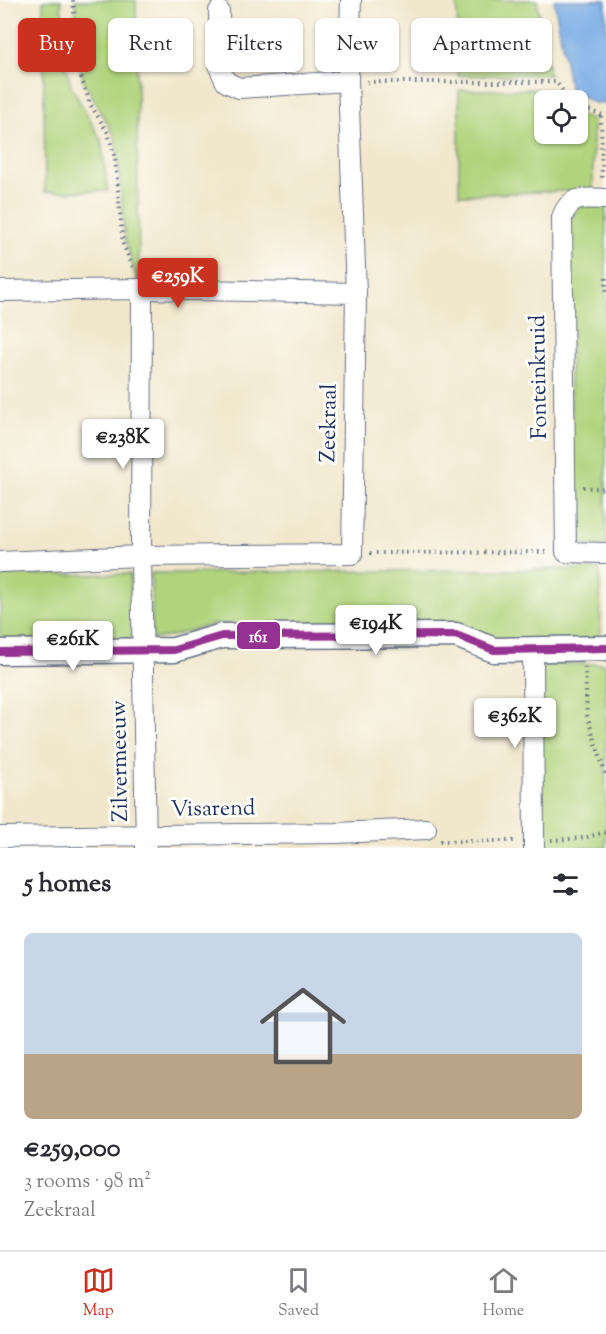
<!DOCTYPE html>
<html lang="en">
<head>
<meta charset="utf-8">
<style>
  body { margin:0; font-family:"Sorts Mill Goudy",serif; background:#f7f7f7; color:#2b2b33; height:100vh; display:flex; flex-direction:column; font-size:22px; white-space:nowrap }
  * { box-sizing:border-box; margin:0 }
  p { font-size:20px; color:#7c7c81 }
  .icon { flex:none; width:33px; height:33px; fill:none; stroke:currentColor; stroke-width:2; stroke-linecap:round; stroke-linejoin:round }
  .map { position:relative; height:848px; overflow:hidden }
  .side { display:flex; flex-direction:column; background:#fff; flex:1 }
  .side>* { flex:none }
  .hud { position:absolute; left:18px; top:18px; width:570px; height:54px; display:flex; gap:12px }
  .buttons { position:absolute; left:534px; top:90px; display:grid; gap:12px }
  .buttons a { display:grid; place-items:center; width:54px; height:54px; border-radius:9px; background:#fff; box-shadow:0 2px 4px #0004; font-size:30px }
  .price { position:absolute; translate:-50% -51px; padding:0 14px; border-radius:6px; background:#fff; color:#222; font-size:20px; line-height:39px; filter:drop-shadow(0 2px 3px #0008) }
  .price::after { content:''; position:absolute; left:50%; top:36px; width:18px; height:14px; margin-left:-9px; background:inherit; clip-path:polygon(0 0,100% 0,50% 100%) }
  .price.current { background:#c8321e; color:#fff }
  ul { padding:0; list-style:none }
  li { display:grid; align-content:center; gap:12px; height:318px; padding:0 24px }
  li+li { border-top:2px solid #e1e1e2 }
  li span { display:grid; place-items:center; height:186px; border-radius:9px; color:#555 }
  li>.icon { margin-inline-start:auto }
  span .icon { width:108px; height:108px; fill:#fffc; stroke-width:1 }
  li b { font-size:26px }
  h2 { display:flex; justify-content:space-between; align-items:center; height:72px; padding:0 24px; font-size:26px }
  .pill { padding:0 21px; border-radius:9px; background:#fff; box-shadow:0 2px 4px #0004; font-size:21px; line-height:54px }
  .pill.current { background:#c8321e; color:#fff }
  .menu { display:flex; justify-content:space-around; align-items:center; height:84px; border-top:2px solid #e1e1e2; background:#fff; font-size:16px; color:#7c7c81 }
  .menu a { display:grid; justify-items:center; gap:3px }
  .menu .current { color:#c8321e }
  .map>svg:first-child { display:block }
  .green { fill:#b0d37b; stroke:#66816c; stroke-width:1.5 }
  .water { fill:#78ace5; stroke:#4a6ea2; stroke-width:1.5 }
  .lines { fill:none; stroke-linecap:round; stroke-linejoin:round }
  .minor-casing { stroke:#666f84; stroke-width:22 }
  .tertiary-casing { stroke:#666f84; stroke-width:27 }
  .path { stroke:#666f84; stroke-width:4; stroke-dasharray:1.5 4.5; stroke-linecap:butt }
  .minor { stroke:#fff; stroke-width:20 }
  .tertiary { stroke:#fff; stroke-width:24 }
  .bus-1-casing { stroke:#fdfcf7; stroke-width:12 }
  .bus-1 { stroke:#953192; stroke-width:8 }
  .labels { text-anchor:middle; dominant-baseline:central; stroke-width:6; stroke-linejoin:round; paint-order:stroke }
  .street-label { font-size:22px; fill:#1b2f5e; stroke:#fdfcf7 }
  .line-badge { stroke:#fdfcf7; stroke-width:2 }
  .badge-label { font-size:16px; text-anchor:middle; font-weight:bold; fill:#fff }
</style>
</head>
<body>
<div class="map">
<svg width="606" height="848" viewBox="0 0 606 848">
  <rect width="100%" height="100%" fill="#fdfcf7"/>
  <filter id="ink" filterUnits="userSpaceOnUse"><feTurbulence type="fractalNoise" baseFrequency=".0167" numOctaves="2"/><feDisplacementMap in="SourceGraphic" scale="12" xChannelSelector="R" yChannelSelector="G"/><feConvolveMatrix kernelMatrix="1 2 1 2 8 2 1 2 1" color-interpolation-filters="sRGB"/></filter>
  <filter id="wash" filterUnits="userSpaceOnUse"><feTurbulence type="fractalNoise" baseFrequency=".008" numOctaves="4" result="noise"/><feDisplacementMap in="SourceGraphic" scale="24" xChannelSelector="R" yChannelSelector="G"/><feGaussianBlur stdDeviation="1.35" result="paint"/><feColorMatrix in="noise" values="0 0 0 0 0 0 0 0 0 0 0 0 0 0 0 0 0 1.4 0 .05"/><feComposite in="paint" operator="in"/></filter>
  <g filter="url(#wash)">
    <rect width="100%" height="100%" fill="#f1e7cc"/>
    <path class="green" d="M43,0H61L65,62L71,86L101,140L108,191L45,192Z
      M75,0H136L139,280L137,281L125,238L117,147L114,135L84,82L78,60Z
      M457,0H537L549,75L458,76Z
      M551,89L556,100H544V134H578V115L593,120V190L459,195V90Z
      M580,206L606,207V545L584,546L571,534L569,220Z
      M600,569L601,642L495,643L450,622L216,624C194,628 175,638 152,639L151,573Z
      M130,574L132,639L0,641V575Z
      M541,664H606V848H541Z"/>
    <path class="water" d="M554,0H606V103H594L570,90Z"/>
  </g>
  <g filter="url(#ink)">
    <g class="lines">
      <defs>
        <path id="minor" d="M219,11L220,69L226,82L239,88L348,81
          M606,199C585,198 569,195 562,218L566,552L606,553
          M142,289L141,556L146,848
          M0,291L142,289L356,293
          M0,562L141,556L352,554L356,293L348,81L351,0
          M533,650L534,848
          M0,837L336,833L426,829"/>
        <path id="tertiary" d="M0,652L174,650L222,636L456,635L494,650L606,648"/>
      </defs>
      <use href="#minor" class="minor-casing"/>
      <use href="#tertiary" class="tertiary-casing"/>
      <path class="path" d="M73,0L79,71L90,104L108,133L115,158L123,244L134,270
        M367,82H556L570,100
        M578,106L606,116
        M601,116L602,181
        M606,278V295
        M583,487L606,489
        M370,553L549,552
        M585,667L587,715L606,777
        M551,840L584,838L606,832
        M440,841H516"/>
      <use href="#minor" class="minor"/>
      <use href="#tertiary" class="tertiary"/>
      <defs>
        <path id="bus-1" d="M0,652L174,650L222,636L456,635L494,650L606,648"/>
      </defs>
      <use href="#bus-1" class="bus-1-casing"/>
      <use href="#bus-1" class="bus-1"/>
    </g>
  </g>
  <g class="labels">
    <g class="street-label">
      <text transform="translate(540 377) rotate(-91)">Fonteinkruid</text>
      <text transform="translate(330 423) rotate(-89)">Zeekraal</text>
      <text transform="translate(121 761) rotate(-91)">Zilvermeeuw</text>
      <text transform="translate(213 810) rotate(-1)">Visarend</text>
    </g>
  </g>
  <rect class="line-badge" x="236" y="621" width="45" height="29" rx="6" fill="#953192"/>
  <g class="badge-label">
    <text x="258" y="642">161</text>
  </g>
</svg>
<div class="buttons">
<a><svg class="icon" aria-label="locate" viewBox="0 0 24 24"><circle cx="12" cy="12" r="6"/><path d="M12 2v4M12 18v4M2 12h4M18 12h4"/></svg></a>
</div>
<b class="price current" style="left:178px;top:309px">€259K</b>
<b class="price" style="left:123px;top:470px">€238K</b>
<b class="price" style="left:376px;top:656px">€194K</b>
<b class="price" style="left:73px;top:672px">€261K</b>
<b class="price" style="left:515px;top:749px">€362K</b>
<div class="hud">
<a class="pill current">Buy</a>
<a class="pill">Rent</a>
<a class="pill">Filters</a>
<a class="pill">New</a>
<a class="pill">Apartment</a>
</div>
</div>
<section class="side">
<h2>5 homes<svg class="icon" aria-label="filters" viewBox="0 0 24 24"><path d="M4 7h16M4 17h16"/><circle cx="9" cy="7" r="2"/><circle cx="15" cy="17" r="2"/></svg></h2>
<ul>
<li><span style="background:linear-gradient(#c9d6e8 65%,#b9a48a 0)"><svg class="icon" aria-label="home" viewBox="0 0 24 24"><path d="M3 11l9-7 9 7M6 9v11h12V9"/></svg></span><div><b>€259,000</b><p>3 rooms · 98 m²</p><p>Zeekraal</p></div></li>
</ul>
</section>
<nav class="menu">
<a class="current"><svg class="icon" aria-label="map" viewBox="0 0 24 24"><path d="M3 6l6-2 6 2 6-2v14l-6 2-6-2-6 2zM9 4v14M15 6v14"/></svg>Map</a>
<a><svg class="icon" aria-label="saved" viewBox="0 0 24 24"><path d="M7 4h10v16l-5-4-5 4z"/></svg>Saved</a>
<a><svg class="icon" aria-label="home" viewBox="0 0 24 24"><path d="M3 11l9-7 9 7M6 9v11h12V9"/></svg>Home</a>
</nav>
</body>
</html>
